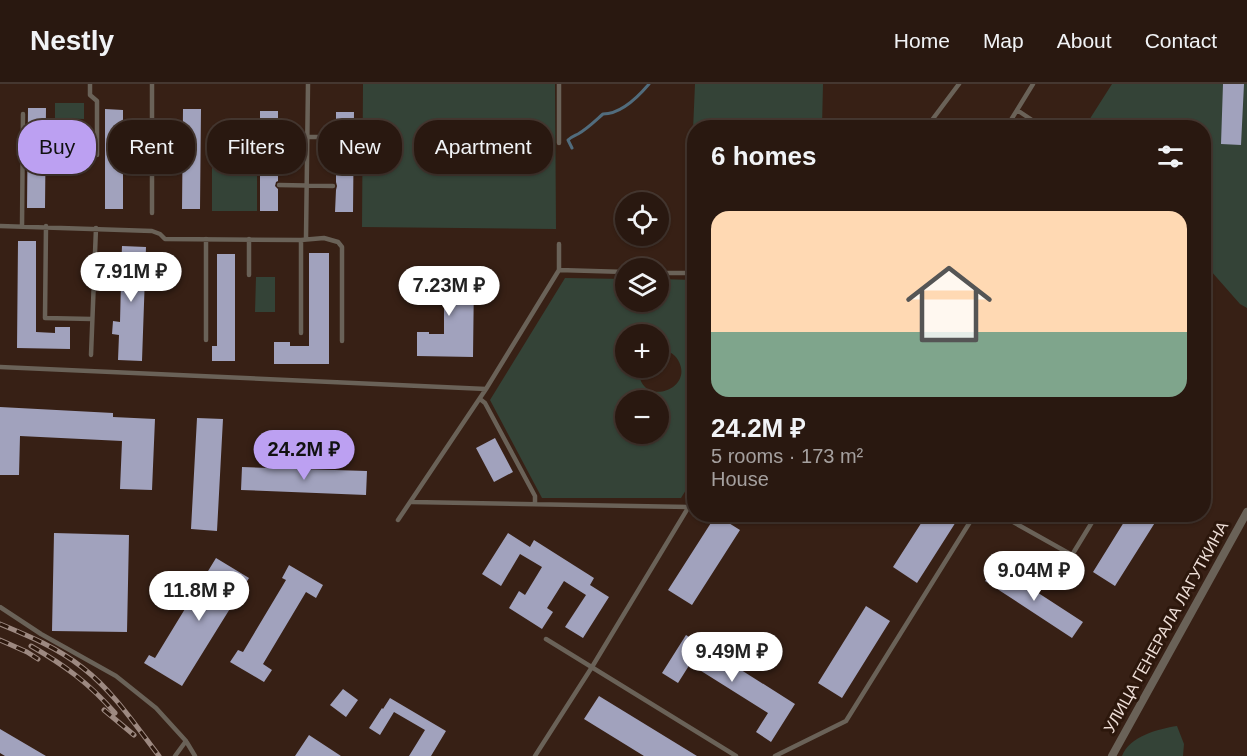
<!DOCTYPE html>
<html lang="en">
<head>
<meta charset="utf-8">
<style>
  body { margin:0; font-family:Arial,sans-serif; background:#312119; color:#f1f3f6; height:100vh; display:flex; flex-direction:column; font-size:22px; white-space:nowrap }
  * { box-sizing:border-box; margin:0 }
  p { font-size:20px; color:#a5a09f }
  .icon { flex:none; width:33px; height:33px; fill:none; stroke:currentColor; stroke-width:2; stroke-linecap:round; stroke-linejoin:round }
  .map { position:relative; flex:1; overflow:hidden }
  .details { position:absolute; left:687px; top:36px; width:524px; height:402px; display:flex; flex-direction:column; background:#291810; border-radius:24px; box-shadow:0 2px 4px #0004,0 0 0 2px #453730 }
  .details>* { flex:none }
  .top-card { position:absolute; left:18px; top:36px; width:570px; height:54px; display:flex; gap:12px }
  .controls { position:absolute; left:615px; top:108px; display:grid; gap:12px }
  .controls a { display:grid; place-items:center; width:54px; height:54px; border-radius:50%; background:#291810; box-shadow:0 2px 4px #0004,0 0 0 2px #453730; font-size:30px }
  .price { position:absolute; translate:-50% -51px; padding:0 14px; border-radius:21px; background:#fff; color:#222; font-size:20px; line-height:39px; filter:drop-shadow(0 2px 3px #0008) }
  .price::after { content:''; position:absolute; left:50%; top:36px; width:18px; height:14px; margin-left:-9px; background:inherit; clip-path:polygon(0 0,100% 0,50% 100%) }
  .price.selected { background:#bca0f2; color:#111 }
  ul { padding:0; list-style:none }
  li { display:grid; align-content:center; gap:12px; height:318px; padding:0 24px }
  li+li { border-top:2px solid #453730 }
  li span { display:grid; place-items:center; height:186px; border-radius:18px; color:#555 }
  li>.icon { margin-inline-start:auto }
  span .icon { width:108px; height:108px; fill:#fffc; stroke-width:1 }
  li b { font-size:26px }
  h2 { display:flex; justify-content:space-between; align-items:center; height:72px; padding:0 24px; font-size:26px }
  .tag { padding:0 21px; border-radius:24px; background:#291810; box-shadow:0 2px 4px #0004,0 0 0 2px #453730; font-size:21px; line-height:54px }
  .tag.selected { background:#bca0f2; color:#111 }
  header { display:flex; align-items:center; gap:36px; box-sizing:border-box; height:84px; padding:0 30px; background:#291810; border-bottom:2px solid #453730 }
  header strong { font-size:28px }
  nav { display:flex; gap:33px; margin-inline-start:auto; font-size:21px }
  .map>svg:first-child { display:block }
  .green { fill:#344337; fill-rule:evenodd }
  .lines { fill:none; stroke-linecap:round; stroke-linejoin:round }
  .stream { stroke:#516c7d; stroke-width:3 }
  .building { fill:#a1a2bd }
  .service { stroke:#6a6258; stroke-width:4.5 }
  .minor { stroke:#6a6258; stroke-width:8 }
  .rail-casing { stroke:#9d8981; stroke-width:5 }
  .rail { stroke:#2c170c; stroke-width:3; stroke-dasharray:9; stroke-linecap:butt }
  .labels { text-anchor:middle; dominant-baseline:central; stroke-width:6; stroke-linejoin:round; paint-order:stroke }
  .street-label { font-size:16px; fill:#eeded7; stroke:#2c170c }
</style>
</head>
<body>
<header>
<strong>Nestly</strong>
<nav><a>Home</a><a>Map</a><a>About</a><a>Contact</a></nav>
</header>
<div class="map">
<svg width="1247" height="672" viewBox="0 0 1247 672">
  <rect width="100%" height="100%" fill="#372015"/>
  <path class="green" d="M363,0H555L556,145L362,143Z
    M695,0H823L822,43L694,44V116L690,115Z
    M1112,0H1247V224L1240,220L1203,178V44H1084Z
    M55,19H84V35L55,34Z
    M212,46H245V80H257V127H212Z
    M256,193H275V228H255Z
    M565,194L625,195L626,218H658L659,195L694,196V393L681,414H542L490,316ZM626,250H658L659,265C667,266 674,269 678,276C696,307 637,325 639,284H626ZM626,316H658V350H626Z
    M1177,642L1184,660L1183,672H1122C1130,652 1158,645 1177,642Z"/>
  <g class="lines">
    <path class="stream" d="M572,64L568,56C571,53 574,52 578,50C587,45 595,37 603,30C621,30 638,13 649,0"/>
  </g>
  <path class="building" d="M1223,0H1244L1241,61L1221,60Z
    M28,24H46L45,124H27Z
    M105,25L123,26V66L120,69V73L123,74V125H105Z
    M183,25H201L200,125H182Z
    M260,27H278V49L276,52L278,57V97L276,98L275,102L278,105V127H260Z
    M336,28H354L353,128H335L336,106L337,102L336,98V57L337,54L336,49Z
    M18,157H36V248L55,249V243H70V265L17,264Z
    M122,162L146,163L142,277L118,276L119,251L112,250L113,237L120,238L121,198H114V186H121Z
    M309,169H329V280H274V258H290V262H309Z
    M217,170H235V277H212V262H217Z
    M418,193H474L473,273L417,272V248H429V250H444V214H429V216H418Z
    M0,323L113,329V333L155,335L152,406L120,405L122,357L20,352L19,391H0Z
    M197,334L223,335L217,447L191,445Z
    M495,354L513,388L494,398L476,364Z
    M242,383L367,387L366,411L241,406Z
    M927,430H961L917,499L893,483Z
    M1129,430H1146L1156,437L1115,502L1093,488Z
    M716,431L740,446L692,521L668,506Z
    M54,449L129,451L127,548L52,547Z
    M508,449L530,463L534,456L594,494L590,501L609,513L583,554L565,543L586,511L564,497L547,524L553,528L542,545L509,524L519,507L525,511L542,483L520,470L501,502L482,490Z
    M216,474L249,494L182,602L144,579L149,571L155,574Z
    M289,481L323,501L316,514L306,508L263,580L272,586L264,598L230,578L238,566L243,568L286,496L282,494Z
    M995,481L1083,538L1072,554L985,497Z
    M866,522L890,537L842,614L818,599Z
    M686,551L795,620L771,658L756,648L768,629L690,580L678,599L662,589Z
    M343,605L358,616L346,633L330,621Z
    M599,612L697,672H644L584,635Z
    M390,614L446,647L431,672H409L425,646L394,628L380,651L369,644L382,624L383,625Z
    M0,645L46,672H5L0,669Z
    M309,651L341,672H295Z"/>
  <g class="lines">
    <path class="service" d="M90,0V11L97,17V71
      M1017,26L1044,44
      M926,44L959,0
      M1006,44L1033,0
      M280,53H333
      M559,59V0
      M124,70H152
      M279,101L333,102
      M152,129V0
      M0,142L152,147L160,150L165,155L301,156L324,154L338,158L342,163V257
      M22,142L23,30
      M46,142L45,234L92,235
      M306,154L308,0
      M559,186V160
      M658,189H694
      M249,191V155
      M301,249V156
      M206,256V155
      M91,271L96,144
      M0,283L486,305
      M480,315L485,319L535,412V420
      M412,418L689,423
      M999,430L1072,471L1097,430
      M398,436L486,305L559,186L626,188
      M0,523L41,550L116,592L156,624L186,657L195,672
      M546,555L736,672
      M175,672L186,657
      M535,672L592,583L694,414
      M775,672L846,637L975,430"/>
    <path class="minor" d="M1112,672L1247,428"/>
    <defs>
      <path id="rail" d="M0,540C29,552 58,564 83,584C113,607 136,642 159,672
        M0,556L27,568L38,575
        M31,562C64,581 89,599 115,629
        M104,626L134,651"/>
    </defs>
    <use href="#rail" class="rail-casing"/>
    <use href="#rail" class="rail"/>
  </g>
  <g class="labels">
    <g class="street-label">
      <text transform="translate(1166 543) rotate(-61)">УЛИЦА ГЕНЕРАЛА ЛАГУТКИНА</text>
    </g>
  </g>
</svg>
<div class="controls">
<a><svg class="icon" aria-label="locate" viewBox="0 0 24 24"><circle cx="12" cy="12" r="6"/><path d="M12 2v4M12 18v4M2 12h4M18 12h4"/></svg></a>
<a><svg class="icon" aria-label="layers" viewBox="0 0 24 24"><path d="M12 4l9 5-9 5-9-5zM3 14l9 5 9-5"/></svg></a>
<a>+</a>
<a>−</a>
</div>
<b class="price" style="left:131px;top:219px">7.91M ₽</b>
<b class="price" style="left:449px;top:233px">7.23M ₽</b>
<b class="price selected" style="left:304px;top:397px">24.2M ₽</b>
<b class="price" style="left:1034px;top:518px">9.04M ₽</b>
<b class="price" style="left:199px;top:538px">11.8M ₽</b>
<b class="price" style="left:732px;top:599px">9.49M ₽</b>
<div class="top-card">
<a class="tag selected">Buy</a>
<a class="tag">Rent</a>
<a class="tag">Filters</a>
<a class="tag">New</a>
<a class="tag">Apartment</a>
</div>
<section class="details">
<h2>6 homes<svg class="icon" aria-label="filters" viewBox="0 0 24 24"><path d="M4 7h16M4 17h16"/><circle cx="9" cy="7" r="2"/><circle cx="15" cy="17" r="2"/></svg></h2>
<ul>
<li><span style="background:linear-gradient(#ffd9b3 65%,#7fa58c 0)"><svg class="icon" aria-label="home" viewBox="0 0 24 24"><path d="M3 11l9-7 9 7M6 9v11h12V9"/></svg></span><div><b>24.2M ₽</b><p>5 rooms · 173 m²</p><p>House</p></div></li>
</ul>
</section>
</div>
</body>
</html>
